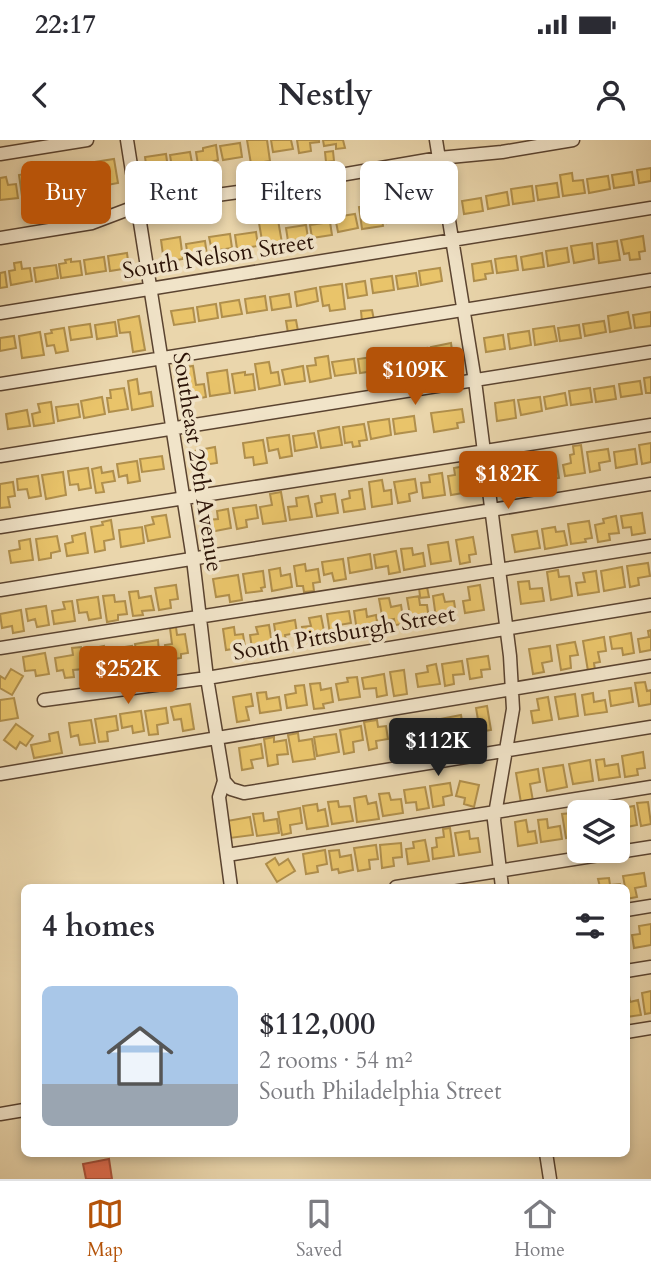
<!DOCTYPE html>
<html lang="en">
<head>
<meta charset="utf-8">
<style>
  body { margin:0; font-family:Cardo,serif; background:#f7f7f7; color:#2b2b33; height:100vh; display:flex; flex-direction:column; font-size:26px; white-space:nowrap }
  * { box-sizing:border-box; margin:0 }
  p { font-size:23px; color:#7c7c81 }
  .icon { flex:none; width:38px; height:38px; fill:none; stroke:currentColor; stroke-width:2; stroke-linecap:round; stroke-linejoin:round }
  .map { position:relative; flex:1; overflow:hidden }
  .sheet { position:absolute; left:21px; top:744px; width:609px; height:273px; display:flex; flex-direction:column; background:#fff; border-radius:10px; box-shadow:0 4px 10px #0003 }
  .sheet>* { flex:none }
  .guide { position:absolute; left:21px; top:21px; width:609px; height:63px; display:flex; gap:14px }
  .tools { position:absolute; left:567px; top:660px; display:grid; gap:14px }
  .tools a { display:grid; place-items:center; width:63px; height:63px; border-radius:10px; background:#fff; box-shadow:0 4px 10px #0003; font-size:35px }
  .price { position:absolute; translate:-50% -60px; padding:0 16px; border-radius:7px; background:#b45309; color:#fff; font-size:23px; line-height:46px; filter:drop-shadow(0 2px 4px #0008) }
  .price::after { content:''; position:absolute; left:50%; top:42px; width:21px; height:16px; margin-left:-10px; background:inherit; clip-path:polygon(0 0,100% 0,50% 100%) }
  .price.current { background:#222; color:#fff }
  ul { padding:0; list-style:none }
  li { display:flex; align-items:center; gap:21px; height:175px; padding:0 21px }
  li span { display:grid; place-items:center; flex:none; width:196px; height:140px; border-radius:10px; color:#555 }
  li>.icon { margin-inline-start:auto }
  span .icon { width:84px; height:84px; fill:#fffc; stroke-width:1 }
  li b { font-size:30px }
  h2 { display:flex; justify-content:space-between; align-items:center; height:84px; padding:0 21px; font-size:30px }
  .pill { padding:0 24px; border-radius:10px; background:#fff; box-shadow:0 4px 10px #0003; font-size:24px; line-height:63px }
  .pill.current { background:#b45309; color:#fff }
  .status { display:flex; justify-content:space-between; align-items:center; height:49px; padding:0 35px; background:#fff; direction:ltr }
  .status svg { height:19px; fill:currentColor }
  header { display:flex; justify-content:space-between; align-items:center; height:91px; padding:0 21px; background:#fff; font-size:32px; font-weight:700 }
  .dock { display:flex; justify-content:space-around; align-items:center; height:98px; border-top:2px solid #e1e1e2; background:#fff; font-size:19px; color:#7c7c81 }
  .dock a { display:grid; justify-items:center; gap:4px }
  .dock .current { color:#b45309 }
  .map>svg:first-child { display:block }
  .homes { fill:#e9c46a; stroke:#b08f4c; stroke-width:2 }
  .shops { fill:#e76f51; stroke:#ae533a; stroke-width:2 }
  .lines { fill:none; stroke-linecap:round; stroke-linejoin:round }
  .minor-casing { stroke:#5a4330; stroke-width:15 }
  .minor { stroke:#f1e4c9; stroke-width:12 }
  .labels { text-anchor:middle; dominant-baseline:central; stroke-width:7; stroke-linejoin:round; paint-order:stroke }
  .street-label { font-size:23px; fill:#2a1206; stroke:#f1e4c9 }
</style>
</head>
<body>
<div class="status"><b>22:17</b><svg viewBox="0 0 49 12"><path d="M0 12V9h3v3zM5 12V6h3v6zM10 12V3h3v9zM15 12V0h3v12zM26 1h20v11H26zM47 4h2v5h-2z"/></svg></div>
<header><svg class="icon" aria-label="back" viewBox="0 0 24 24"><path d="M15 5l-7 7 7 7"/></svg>Nestly<svg class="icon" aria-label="person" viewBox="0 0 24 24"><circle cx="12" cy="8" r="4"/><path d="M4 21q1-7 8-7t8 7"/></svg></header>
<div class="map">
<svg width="651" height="1039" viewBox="0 0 651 1039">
  <rect width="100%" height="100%" fill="#ead6ac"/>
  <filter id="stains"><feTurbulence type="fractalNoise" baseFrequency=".00286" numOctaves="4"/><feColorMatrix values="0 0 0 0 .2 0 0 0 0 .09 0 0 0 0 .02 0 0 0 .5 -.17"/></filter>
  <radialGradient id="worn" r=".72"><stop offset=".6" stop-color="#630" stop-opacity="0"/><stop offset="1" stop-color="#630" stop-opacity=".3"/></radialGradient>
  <path class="homes" d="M247,0H267L270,21L251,24Z
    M271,0H291L293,9L273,12Z
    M297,0H319V2L310,3L311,11L299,13Z
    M323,0H343L345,8L336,9V4L324,6Z
    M240,3L242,17L223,20L220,6Z
    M216,5L218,20L211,22L212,30L205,31L204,24L198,25L196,12L203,11V8Z
    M333,11L334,21L326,22L325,12Z
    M190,12L192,23L184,24L185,32L173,34L170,15Z
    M166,14L168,28L155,29L158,52L150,53L145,17Z
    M114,19L118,43L107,45L108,49L99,51L94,22Z
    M91,24L94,43L79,45L78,39L72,40L70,27Z
    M58,28L59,35L66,34L69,52L60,53L59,49L48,51L45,30Z
    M651,28V41L639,43L637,30Z
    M196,30L198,44L188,46L189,53L176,55L173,37L187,35V31Z
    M632,32L634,45L614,48L612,35Z
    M30,33L31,40L41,39L43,53L22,56L19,35Z
    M572,33L573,41L583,40L585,53L563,56L560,35Z
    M608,36L610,49L589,53L587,39Z
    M6,37L8,45L16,44L18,58L0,60V38Z
    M557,43L559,57L538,60L536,46Z
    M532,46L534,61L513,64L511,49Z
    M342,52L343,64L333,65V53Z
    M507,52L509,65L488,69L486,56Z
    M481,58L483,71L464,74L462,61Z
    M380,64L383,86L362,89L359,67Z
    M430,64L433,77L413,81L411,67Z
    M404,67L406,80L387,83L385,70Z
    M355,74L358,88L338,92L335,77Z
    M278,80L282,103L263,106L259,83Z
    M330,82L332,95L312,98L310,85Z
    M306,85L308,98L288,101L286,88Z
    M256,92L258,106L237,109L235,95Z
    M230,94L232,108L212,111L209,97Z
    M643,96L645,111L639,112L640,119L630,120L629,113L624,114L621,100Z
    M180,97L183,119L164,122L161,100Z
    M205,101L207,115L188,118L186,104Z
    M617,101L620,120L599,123L597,104Z
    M592,103L594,119L574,123L571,106Z
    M567,108L569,122L548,126L546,111Z
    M127,113L129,128L110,131L108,116Z
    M542,113L544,127L523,130L521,117Z
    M516,116L518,130L497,133L495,119Z
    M104,117L106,131L86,134L84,120Z
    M71,119V122L80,121L82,135L61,138L59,124L66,123L65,120Z
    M491,121L493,133L485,134L486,139L474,141L472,124Z
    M21,122L22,129L30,128L32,141L11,145L9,131L15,130L14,123Z
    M56,125L58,138L36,142L34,128Z
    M440,128L442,141L421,145L419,131Z
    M5,132L7,147L0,148V133Z
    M416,133L418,146L398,149L396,136Z
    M392,136L394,150L373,153L371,139Z
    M365,141L367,155L348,158L346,144Z
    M342,144L345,169L330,171L329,165L323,166L320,147Z
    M316,148L318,161L297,166L295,152Z
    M289,154L291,167L272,170L270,157Z
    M265,156L267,170L247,173L245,159Z
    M239,160L242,174L222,177L220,163Z
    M216,164L218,178L199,181L197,167Z
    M193,168L195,182L174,185L171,171Z
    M372,170L374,180L362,182L361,171Z
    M628,172L631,188L610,192L608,176Z
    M651,172V186L635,188L633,175Z
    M139,176L145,210L133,212L130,192L120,193L118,180Z
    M296,180L298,191L288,193L286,181Z
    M604,181L606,192L585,196L583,184Z
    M115,182L117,196L97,199L95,185Z
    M90,184L92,197L71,200L69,187Z
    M579,185L581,198L560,201L558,188Z
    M554,186L557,201L535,205L533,189Z
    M64,188L68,211L56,213L54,205L47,206L45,194L52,193L51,190Z
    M529,191L531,205L510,209L508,194Z
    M40,192L44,215L22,218L19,196Z
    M503,195L505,209L486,212L484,198Z
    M14,196L16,208L0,211V198Z
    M451,203L453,218L433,221L431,207Z
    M427,208L430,223L410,226L408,211Z
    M404,210L406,223L385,227L383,213Z
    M328,216L331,238L310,242L307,226L316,225L315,218Z
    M379,216L381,230L360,233L358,219Z
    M354,219L356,233L335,236L332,222Z
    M269,222L271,233L278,232L280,245L259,249L255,224Z
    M193,226L196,245L204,244L206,257L185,261L179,228Z
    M303,226L305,241L285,244L282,230Z
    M227,230L230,253L210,256L207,233Z
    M245,232V235L253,234L255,250L235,253L232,234Z
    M651,237V253H646L644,238Z
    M137,239L139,254L151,252L153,266L132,270L128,241Z
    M640,241L642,254L621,257L619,244Z
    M614,246L616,259L596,262L594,249Z
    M124,248L128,269L109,272L107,258H111L110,250Z
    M590,248L592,262L571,265L569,251Z
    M565,253L567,265L546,269L544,257Z
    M102,257L105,274L84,278L81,261Z
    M540,257L542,271L521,275L518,260Z
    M514,260L516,278L497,281L495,263Z
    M51,262L54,283L34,286L32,274L40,272L38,264Z
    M78,264L80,277L58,281L56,267Z
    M462,269L464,282L457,283L458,288L434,292L431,273Z
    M27,270L30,286L8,289L6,274Z
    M414,276L416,291L395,294L393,279Z
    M389,279L391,295L371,299L368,282Z
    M364,284L367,300L359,301L360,306L353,307L352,302L345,303L343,287Z
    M339,287L342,305L321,308L318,291Z
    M314,293L317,307L295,311L293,296Z
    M289,295L292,316L280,318L278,309L269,311L267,298Z
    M263,300L267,323L254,325L253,317L245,318L243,303Z
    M651,303V322L642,324L639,305Z
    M581,305L585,333L565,336L563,325L571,323L570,315L574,314L573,306Z
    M215,307L217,323L196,326L194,311Z
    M608,309L610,321L599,323L600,330L590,332L587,312Z
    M635,309L637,324L616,328L614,312Z
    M162,316L164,329L142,332L140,319Z
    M556,318L559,338L551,339L550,332L537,334L535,321Z
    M137,321L140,341L128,343L127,335L119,337L117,324Z
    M520,321L521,329L528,328L530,341L511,344L508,322Z
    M465,326L469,352L451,355L448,336L455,335L454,328Z
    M101,327L102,333L113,331L115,341L102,343L104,352L96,353L92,329Z
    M88,328L91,348L79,350L78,344L70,345L68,331Z
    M63,332L66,355L46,359L42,335Z
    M442,333L445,355L423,358L421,343L430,342L429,335Z
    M38,336L41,356L29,358L27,349L18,350L17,339Z
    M415,339L417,352L409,354L410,361L398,363L394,342Z
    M382,340L384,351L391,350L392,364L372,367L369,342Z
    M13,342L15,356L8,357L10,367L0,368V344Z
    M362,349L365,369L344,372L342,360L350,358L349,351Z
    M281,352L286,381L263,384L260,367L272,365L270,354Z
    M335,354L338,373L317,376L315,364L322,362L321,356Z
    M308,356L312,377L290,380L288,367L297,366L296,358Z
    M256,365L258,378L246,380L247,387L237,389L233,368Z
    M228,369L231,388L210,392L208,380L218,379L217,371Z
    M642,373L645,393L632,395L631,387L623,388L621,376Z
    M166,375L170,397L148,401L145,386L154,384L152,377Z
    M616,376L619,393L609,394L610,400L598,402L595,385L604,383L603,379Z
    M111,380L114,399L104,401L105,410L95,412L91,387L103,385L102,382Z
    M589,381L592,398L585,399L586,402L571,404L568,384Z
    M142,387L144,403L121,407L119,390Z
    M555,387L556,392L564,391L567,405L545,409L542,389Z
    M537,391L540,408L515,412L512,395Z
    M85,393L88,413L67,416L65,404L73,402L72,396Z
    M57,396L60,411L51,413V418L39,420L36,399Z
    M473,397L476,414L469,415L470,422L460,424L456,400Z
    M30,399L33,420L11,423L9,411L20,409L19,401Z
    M448,402L451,421L431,424L428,405Z
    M412,408L413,415L423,413L425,426L404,430L401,409Z
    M396,411L400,432L389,434L388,426L376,428L374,415Z
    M370,414L372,429L350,433L348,418Z
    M343,419L346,439L334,441L332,433L324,435L322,422Z
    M648,423L650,436L638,438L639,445L630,447L627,426Z
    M305,424L306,431L318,429L320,442L313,443L314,451L304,452L303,446H297L294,426Z
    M622,427L625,447L604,451L601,431Z
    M280,428L281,436L290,434L292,447L272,451L269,430Z
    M558,430L559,437L569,436L572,456L551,460L547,432Z
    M263,431L265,447L261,448L262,451L246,453L243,434Z
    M596,431L599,452L578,455L576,443L585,442L583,433Z
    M238,435L242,460L230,462L229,455L216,457L213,439Z
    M529,441L530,449L542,448L544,461L521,464L518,442Z
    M176,445L178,459L170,460L171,468L159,470L155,448Z
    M480,445L484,470L465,473L463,461L470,460L468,447Z
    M427,447L429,457L419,458L420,465H427L429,479L411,481L407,458L420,456L419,448Z
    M138,451L139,458L151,456L154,470L142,471L143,475L133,476L129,452Z
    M443,454L445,462L454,461L456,474L436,478L433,456Z
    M114,455L115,462L125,461L127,474L118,475V480L107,482L103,456Z
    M98,457L101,478L89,480L87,472L79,473L77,460Z
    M389,458L391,467L401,465L404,484L395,485L394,479L383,481L379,459Z
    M72,461L75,481L54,484L52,471L65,469L63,462Z
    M46,466L49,485L37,487L35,479L28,481L26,469Z
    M366,469L367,477L376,475L378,488L357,491L354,471Z
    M21,470L24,491L13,493L12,486L2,488L0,474Z
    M349,471L351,483L339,485L340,493L330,494L327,474Z
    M321,476L325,496L304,499L302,487L311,486L309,478Z
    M295,480L297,493L285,495L286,502L277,503L274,484Z
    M269,485L272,504L252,508L250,495L258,494L256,487Z
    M176,487L177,495L185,494L188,513L181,514V518L167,520L165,505L172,504L170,488Z
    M234,487L235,495L243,494L245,507L226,510L223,489Z
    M651,490V510L640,512L638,499L649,497L648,491Z
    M631,493L634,513L623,515L622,508L612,509L610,497Z
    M604,497L606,511L598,512L600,522L594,523L595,530L588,531L583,501Z
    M158,500L159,512L149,513L150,524L139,526L135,504Z
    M575,502L578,515L570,516L571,528L561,530L557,505Z
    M104,506L108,530L90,532L87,516L95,514L94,508Z
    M132,506L135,524L113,527L111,509Z
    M550,506L552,521L542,523L544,532L533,534L529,509Z
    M81,507L84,529L73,530L74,537L65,538L63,530L57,531L55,518L73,515L72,508Z
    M45,513L49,534L36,536L35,530L25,531L23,517Z
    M488,516L490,529L481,530L482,537L470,539L467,519Z
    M462,521L464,534L453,535L454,544L445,546L442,524Z
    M436,524L440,544L418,547L416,534L428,532L427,526Z
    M11,529L23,536L12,555L0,548V536L5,539Z
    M404,530L407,554L394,556L390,532Z
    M384,534L387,555L377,557L376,548L364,549L362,538Z
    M357,537L360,557L339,560L336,544L348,542L347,538Z
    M645,542L647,551L651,550V564L639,566L635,543Z
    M320,543L321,550L331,548L333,562L323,564L324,568L314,569L310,544Z
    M304,545L307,565L287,568L285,555L296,553L295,546Z
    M631,548L633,562L611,566L609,551Z
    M266,552L267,559L279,557L281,570L260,573L257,553Z
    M593,553L594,562L605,560L607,572L585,575L582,555Z
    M251,554L253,566L246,567L249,580L237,582L233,557Z
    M575,554L578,576L559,579L555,557Z
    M548,557L552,580L533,583L531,571L539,570L537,559Z
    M14,558L18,578L0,581V560Z
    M190,564L194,589L183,591L181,579L174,580L171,567Z
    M487,566L491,590L472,593L470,581L478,580L476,568Z
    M166,568L168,583L157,585L158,594L149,595L145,571Z
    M141,571L144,591L133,593L132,586L122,588L120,574Z
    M461,575L463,587L452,589L453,596L443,598L440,579Z
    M116,576L118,590L107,592L108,601L99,602L95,579Z
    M436,579L439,598L419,601L416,582Z
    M91,580L95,603L80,605L78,595L71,597L69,583Z
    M377,580L378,587L386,586L388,599L376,601L377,608L369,610L364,582Z
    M410,581L414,603L393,606L390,584Z
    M16,584L33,596L26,606L20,602L16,609L4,600Z
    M361,586L363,600L353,602L354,612L344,614L340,590Z
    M58,592L62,613L34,618L31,605L50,601L49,594Z
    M298,593L299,601L312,599L315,619L293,622L288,595Z
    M336,594L339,612L317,616L314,597Z
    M274,597V602L286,600L288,614L277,615L278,624L268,626L264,599Z
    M261,604L263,618L251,620L253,628L242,630L239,608Z
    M643,612L645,628L637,629L638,635L625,637L622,616Z
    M604,619L605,626L618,624L620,637L599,640L596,620Z
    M590,620L593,641L573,644L569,624Z
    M563,625L567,647L547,651L543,628Z
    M538,629L540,642L530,644L533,661L521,663L516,633Z
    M460,641L479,645L474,667L464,664L465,658L456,656Z
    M450,643L452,655L443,657L444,665L433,667L430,646Z
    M425,647L429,668L417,670L416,662L406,663L404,650Z
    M389,653L391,660L401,659L403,673L383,676L379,654Z
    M366,656L368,664L376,662L379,679L357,682L354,658Z
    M606,660L608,672H589L587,663Z
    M338,661L339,667L350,666L353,681L332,684L328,662Z
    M648,662L651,684L641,686L637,663Z
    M317,664L318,671L325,669L328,686L307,689L303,666Z
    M634,666L637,685L627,687V683L618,684V672H612V670Z
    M300,668L302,683L290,685L291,693L282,695L278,672Z
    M263,673L264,681L277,679L279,693L257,696L253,674Z
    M572,673L573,683L579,682V696L566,698L562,674Z
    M250,677L253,695L230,698L227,681Z
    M547,679L548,688L560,686L562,699L541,702L538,680Z
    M526,680L528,692L535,691L537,703L518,706L515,682Z
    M450,688L454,716L433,719L432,708L437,707L436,698L444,697L443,689Z
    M469,691L470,699L478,698L480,712L459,715L455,693Z
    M425,700L429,721L408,724L406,709L414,708L413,702Z
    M401,703L402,717L393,718L394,726L382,728L380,705Z
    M376,705L378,719L369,720L370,729L358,731L354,708Z
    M325,710L327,724L317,726L318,732L306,734L303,714Z
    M339,710L340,717L351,715L353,730L339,733L338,729L332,730L329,711Z
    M275,718L279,725L288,719L295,731L277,742L266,724Z
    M644,733L646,746L635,748L637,757L626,759V747H625L623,736Z
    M609,738L610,745L620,744L621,747H600L598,739Z
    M651,784V805L634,808L632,795L640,794L639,786Z
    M651,851V873L645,874L642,853Z
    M626,855H629L630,862L638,860L641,875L626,877Z"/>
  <path class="shops" d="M109,1019L112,1039H86L83,1024Z"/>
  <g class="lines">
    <defs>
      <path id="minor" d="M127,0L193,419L207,538L224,641L231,649L244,653L651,587
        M436,0L475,241L510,516L513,569L494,680L502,747
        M0,14L87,0
        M0,98L92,83L137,66L253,50L439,18L502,12L573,0
        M0,173L651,68
        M0,244L651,140
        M0,316L651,212
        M0,387L651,285
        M0,450L651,344
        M0,508L651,406
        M44,560L207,538L651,465
        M0,634L651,526
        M224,641L219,657L231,747
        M227,715L651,647
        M396,747L651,707
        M626,770L651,766
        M626,831L651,827
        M626,892L651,888
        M0,974L24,970
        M546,1013L550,1039"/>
    </defs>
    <use href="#minor" class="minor-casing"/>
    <use href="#minor" class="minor"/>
  </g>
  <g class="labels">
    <g class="street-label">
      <text transform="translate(218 116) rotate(-9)">South Nelson Street</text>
      <text transform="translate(198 322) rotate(81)">Southeast 29th Avenue</text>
      <text transform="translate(344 493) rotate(-10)">South Pittsburgh Street</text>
    </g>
  </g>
  <rect width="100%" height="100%" filter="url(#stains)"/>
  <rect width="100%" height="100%" fill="url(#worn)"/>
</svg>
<div class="tools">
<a><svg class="icon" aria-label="layers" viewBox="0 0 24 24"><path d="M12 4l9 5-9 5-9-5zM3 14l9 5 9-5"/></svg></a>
</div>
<b class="price" style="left:415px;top:267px">$109K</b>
<b class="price" style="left:508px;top:371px">$182K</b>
<b class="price" style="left:128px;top:566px">$252K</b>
<b class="price current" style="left:438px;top:638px">$112K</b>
<div class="guide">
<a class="pill current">Buy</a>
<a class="pill">Rent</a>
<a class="pill">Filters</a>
<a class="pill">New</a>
</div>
<section class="sheet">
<h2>4 homes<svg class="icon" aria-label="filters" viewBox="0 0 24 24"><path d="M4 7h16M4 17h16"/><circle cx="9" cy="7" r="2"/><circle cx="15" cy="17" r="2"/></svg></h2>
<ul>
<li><span style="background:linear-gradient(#a9c7e8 70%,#9aa5b1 0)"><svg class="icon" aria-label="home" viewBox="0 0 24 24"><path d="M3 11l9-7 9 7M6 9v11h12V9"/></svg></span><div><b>$112,000</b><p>2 rooms · 54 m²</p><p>South Philadelphia Street</p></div></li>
</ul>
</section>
</div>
<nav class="dock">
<a class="current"><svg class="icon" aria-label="map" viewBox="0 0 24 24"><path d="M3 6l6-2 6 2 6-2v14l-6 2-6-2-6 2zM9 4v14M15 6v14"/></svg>Map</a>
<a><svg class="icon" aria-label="saved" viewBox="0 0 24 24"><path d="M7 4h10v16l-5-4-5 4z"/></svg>Saved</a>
<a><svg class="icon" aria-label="home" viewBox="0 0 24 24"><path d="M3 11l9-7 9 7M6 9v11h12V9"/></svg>Home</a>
</nav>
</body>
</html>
